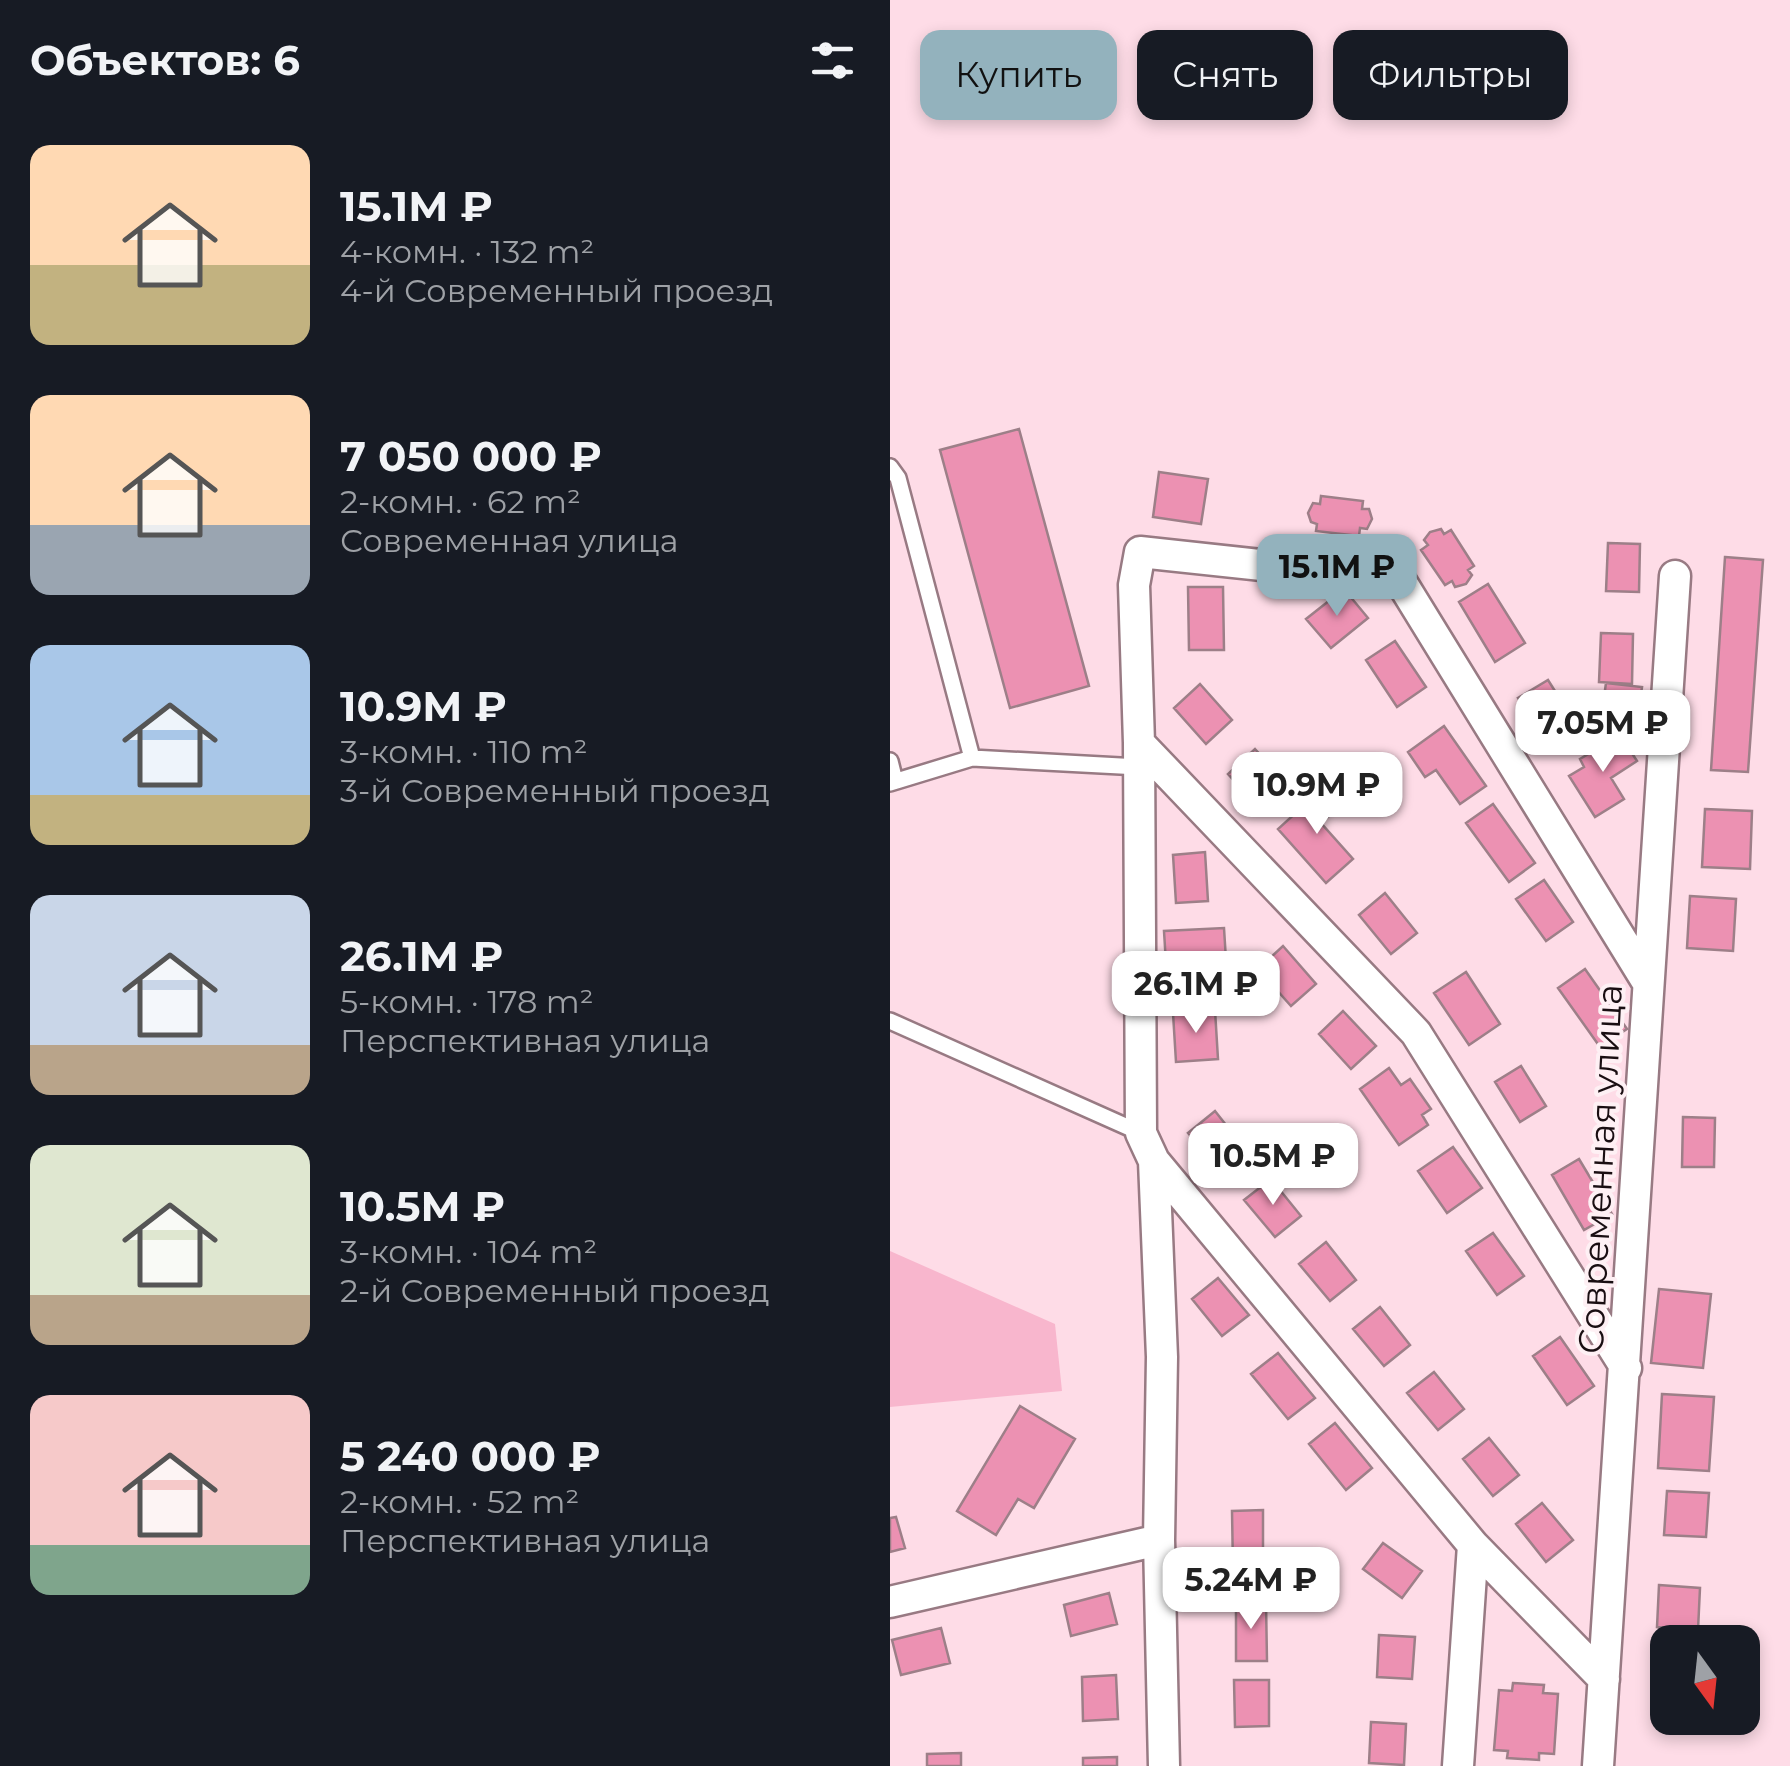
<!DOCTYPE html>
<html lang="ru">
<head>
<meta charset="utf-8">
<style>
  body { margin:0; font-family:Montserrat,sans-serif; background:#20242c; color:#f1f3f6; height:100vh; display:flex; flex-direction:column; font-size:38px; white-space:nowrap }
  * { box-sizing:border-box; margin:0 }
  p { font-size:32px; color:#9ea1a6 }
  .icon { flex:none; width:55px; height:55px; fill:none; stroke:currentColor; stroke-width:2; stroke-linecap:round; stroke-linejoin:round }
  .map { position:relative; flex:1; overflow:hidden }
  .sheet { display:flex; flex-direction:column; background:#171b24; width:890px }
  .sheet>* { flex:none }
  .top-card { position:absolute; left:30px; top:30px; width:720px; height:90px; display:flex; gap:20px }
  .needle { width:65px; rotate:165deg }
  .controls { position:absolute; left:760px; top:1625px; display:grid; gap:20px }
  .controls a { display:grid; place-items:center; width:110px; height:110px; border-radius:20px; background:#171b24; box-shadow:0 5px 15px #0003; font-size:50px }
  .price { position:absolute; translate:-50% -85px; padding:0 22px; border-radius:20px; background:#fff; color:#222; font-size:32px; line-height:65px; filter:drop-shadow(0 2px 5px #0008) }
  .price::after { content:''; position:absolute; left:50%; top:60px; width:30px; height:22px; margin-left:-15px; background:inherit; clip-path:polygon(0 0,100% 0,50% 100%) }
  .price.on { background:#93b2bd; color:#111 }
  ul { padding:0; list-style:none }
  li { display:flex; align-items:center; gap:30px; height:250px; padding:0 30px }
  li span { display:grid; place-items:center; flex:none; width:280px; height:200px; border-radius:20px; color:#555 }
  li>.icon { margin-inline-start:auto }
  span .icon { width:120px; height:120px; fill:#fffc; stroke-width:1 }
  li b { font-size:42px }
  h2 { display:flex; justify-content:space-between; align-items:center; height:120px; padding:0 30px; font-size:42px }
  .pill { padding:0 35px; border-radius:20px; background:#171b24; box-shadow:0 5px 15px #0003; font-size:35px; line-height:90px }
  .pill.on { background:#93b2bd; color:#111 }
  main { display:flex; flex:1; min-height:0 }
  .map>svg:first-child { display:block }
  .green { fill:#f8b6cd }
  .building { fill:#ec91b2; stroke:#9d7f88; stroke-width:2.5 }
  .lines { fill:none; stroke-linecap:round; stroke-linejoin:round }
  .lane-casing { stroke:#987a83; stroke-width:20 }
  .street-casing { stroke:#987a83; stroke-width:35 }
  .lane { stroke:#fff; stroke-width:15 }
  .street { stroke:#fff; stroke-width:30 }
  .labels { text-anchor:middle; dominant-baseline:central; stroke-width:8; stroke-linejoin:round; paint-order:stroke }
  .street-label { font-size:35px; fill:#190e12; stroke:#fef0f4 }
</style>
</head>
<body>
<main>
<section class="sheet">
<h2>Объектов: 6<svg class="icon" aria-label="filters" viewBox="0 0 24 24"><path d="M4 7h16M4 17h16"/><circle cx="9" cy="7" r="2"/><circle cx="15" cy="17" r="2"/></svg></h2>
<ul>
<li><span style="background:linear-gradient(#ffd9b3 60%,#c2b280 0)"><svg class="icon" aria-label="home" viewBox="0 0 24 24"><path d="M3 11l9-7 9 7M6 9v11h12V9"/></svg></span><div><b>15.1M ₽</b><p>4-комн. · 132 m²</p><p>4-й Современный проезд</p></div></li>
<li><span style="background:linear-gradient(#ffd9b3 65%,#9aa5b1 0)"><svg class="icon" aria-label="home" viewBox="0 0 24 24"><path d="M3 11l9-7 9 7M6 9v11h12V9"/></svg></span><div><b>7 050 000 ₽</b><p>2-комн. · 62 m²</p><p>Современная улица</p></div></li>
<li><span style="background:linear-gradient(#a9c7e8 75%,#c2b280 0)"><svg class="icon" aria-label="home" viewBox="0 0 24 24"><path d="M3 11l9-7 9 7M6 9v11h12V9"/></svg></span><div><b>10.9M ₽</b><p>3-комн. · 110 m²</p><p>3-й Современный проезд</p></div></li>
<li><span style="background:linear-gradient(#c9d6e8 75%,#b9a48a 0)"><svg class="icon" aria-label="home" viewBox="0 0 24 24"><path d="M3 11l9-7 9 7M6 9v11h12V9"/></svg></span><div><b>26.1M ₽</b><p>5-комн. · 178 m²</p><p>Перспективная улица</p></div></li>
<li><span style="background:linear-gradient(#dfe7d0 75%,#b9a48a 0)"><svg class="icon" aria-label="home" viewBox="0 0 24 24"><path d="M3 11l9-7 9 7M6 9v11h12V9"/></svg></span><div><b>10.5M ₽</b><p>3-комн. · 104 m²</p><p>2-й Современный проезд</p></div></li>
<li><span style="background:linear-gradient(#f6c9c9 75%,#7fa58c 0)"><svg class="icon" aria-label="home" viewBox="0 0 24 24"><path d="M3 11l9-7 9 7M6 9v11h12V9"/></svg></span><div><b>5 240 000 ₽</b><p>2-комн. · 52 m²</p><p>Перспективная улица</p></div></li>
</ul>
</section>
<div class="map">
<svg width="900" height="1766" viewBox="0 0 900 1766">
  <rect width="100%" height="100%" fill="#fedce7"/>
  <path class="green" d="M0,1251L165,1324L172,1391L0,1407Z"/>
  <path class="building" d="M129,429L199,686L120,708L50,450Z
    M269,472L318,479L311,524L263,517Z
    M431,496L473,501L472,509H479L482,519L477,529L470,528L469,536L426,531L427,524L421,522L418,513L423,503L430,504Z
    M551,529L554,534L561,530L584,566L578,570L582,575L576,584L565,587L562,581L555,585L531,550L538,545L534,540L540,532Z
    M718,543L750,544L749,592L716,591Z
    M835,557L873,560L858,772L821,770Z
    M598,584L635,643L605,662L569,602Z
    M298,587H333L334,650H299Z
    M454,589L478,618L441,648L416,619Z
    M711,633L743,634L742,684L709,682Z
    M505,641L536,687L507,707L476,660Z
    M658,680L684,721L654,739L628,698Z
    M716,683L752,687L747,723L711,719Z
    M310,684L342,720L316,744L284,708Z
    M554,726L596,786L570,804L546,770L535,777L518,752Z
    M730,735L747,761L721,778L734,799L705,817L679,776L694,767L690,759Z
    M365,749L399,786L372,811L338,774Z
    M432,789L449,807L431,823L463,859L436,883L388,829Z
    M603,804L645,863L619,882L576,823Z
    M815,809L862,811L860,869L812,867Z
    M315,852L318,901L286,903L283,855Z
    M654,880L683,922L656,941L626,899Z
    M495,893L527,933L501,954L469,915Z
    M800,896L846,899L843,951L797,948Z
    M334,928L337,976L277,980L274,931Z
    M393,946L426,984L401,1006L368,969Z
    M695,969L737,1029L710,1047L668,988Z
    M576,972L610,1024L579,1045L544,993Z
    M325,1010L328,1059L286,1062L283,1013Z
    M453,1011L486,1046L461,1069L429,1034Z
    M631,1066L656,1106L630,1122L605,1082Z
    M499,1068L511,1085L520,1079L541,1109L532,1115L538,1125L509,1145L470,1089Z
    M325,1111L355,1149L329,1170L298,1133Z
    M793,1117L825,1118L824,1167H792Z
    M563,1147L592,1188L557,1213L528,1171Z
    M689,1159L722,1214L694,1230L662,1175Z
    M381,1179L411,1216L385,1237L354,1200Z
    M603,1233L634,1276L607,1295L576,1251Z
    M436,1242L466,1280L440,1301L409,1264Z
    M328,1278L359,1315L332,1336L302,1299Z
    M769,1289L821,1294L813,1368L761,1363Z
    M490,1307L520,1345L494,1366L463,1329Z
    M670,1337L704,1386L677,1405L643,1356Z
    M388,1353L425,1398L398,1419L361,1374Z
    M544,1372L574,1409L548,1430L517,1393Z
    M772,1394L824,1397L819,1471L768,1468Z
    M130,1406L185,1439L144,1508L128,1499L106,1535L67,1511Z
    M445,1423L482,1468L456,1490L419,1444Z
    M599,1438L629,1475L603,1496L573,1459Z
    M777,1491L819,1493L816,1537L774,1535Z
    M652,1503L683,1540L656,1562L626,1524Z
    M373,1510V1569H343L342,1511Z
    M6,1517L15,1548L0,1552V1518Z
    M493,1543L532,1571L512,1598L473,1569Z
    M769,1585L810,1588L808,1630L767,1627Z
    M219,1593L227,1624L181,1636L174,1605Z
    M346,1602H376L377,1661H346Z
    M51,1628L60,1663L11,1675L2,1640Z
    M489,1635L525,1637L522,1679L487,1677Z
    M226,1675L228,1719L193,1721L192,1677Z
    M344,1680H379V1726L345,1727Z
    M623,1683L654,1685L653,1693L668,1694L664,1754L649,1753V1760L617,1758L618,1751L604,1750L609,1690L622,1691Z
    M481,1722L516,1724L514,1765L479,1763Z
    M71,1753V1766H37V1754Z
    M227,1757V1766H193V1758Z"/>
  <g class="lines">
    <defs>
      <path id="lane" d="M0,467L8,478L82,758
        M0,761L5,781
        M0,783L82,758L249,767
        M0,1021L251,1133"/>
      <path id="street" d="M249,743L526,1033L736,1368
        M264,1161L583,1545L714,1679
        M0,1602L269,1540
        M274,1766L269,1540L272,1357L264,1161L251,1133L249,743L244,585L250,552L510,580L758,983
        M568,1766L583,1545
        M708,1766L785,576"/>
    </defs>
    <use href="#lane" class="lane-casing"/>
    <use href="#street" class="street-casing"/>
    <use href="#lane" class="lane"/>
    <use href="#street" class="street"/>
  </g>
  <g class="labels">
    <g class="street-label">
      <text transform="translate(710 1169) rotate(-87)">Современная улица</text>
    </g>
  </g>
</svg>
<div class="controls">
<a><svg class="needle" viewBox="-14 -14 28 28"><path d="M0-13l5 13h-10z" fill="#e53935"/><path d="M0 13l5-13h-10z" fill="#9ea1a6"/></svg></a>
</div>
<b class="price on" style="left:447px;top:619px">15.1M ₽</b>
<b class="price" style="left:713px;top:775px">7.05M ₽</b>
<b class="price" style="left:427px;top:837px">10.9M ₽</b>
<b class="price" style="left:306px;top:1036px">26.1M ₽</b>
<b class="price" style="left:383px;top:1208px">10.5M ₽</b>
<b class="price" style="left:361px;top:1632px">5.24M ₽</b>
<div class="top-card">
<a class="pill on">Купить</a>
<a class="pill">Снять</a>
<a class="pill">Фильтры</a>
</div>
</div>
</main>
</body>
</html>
